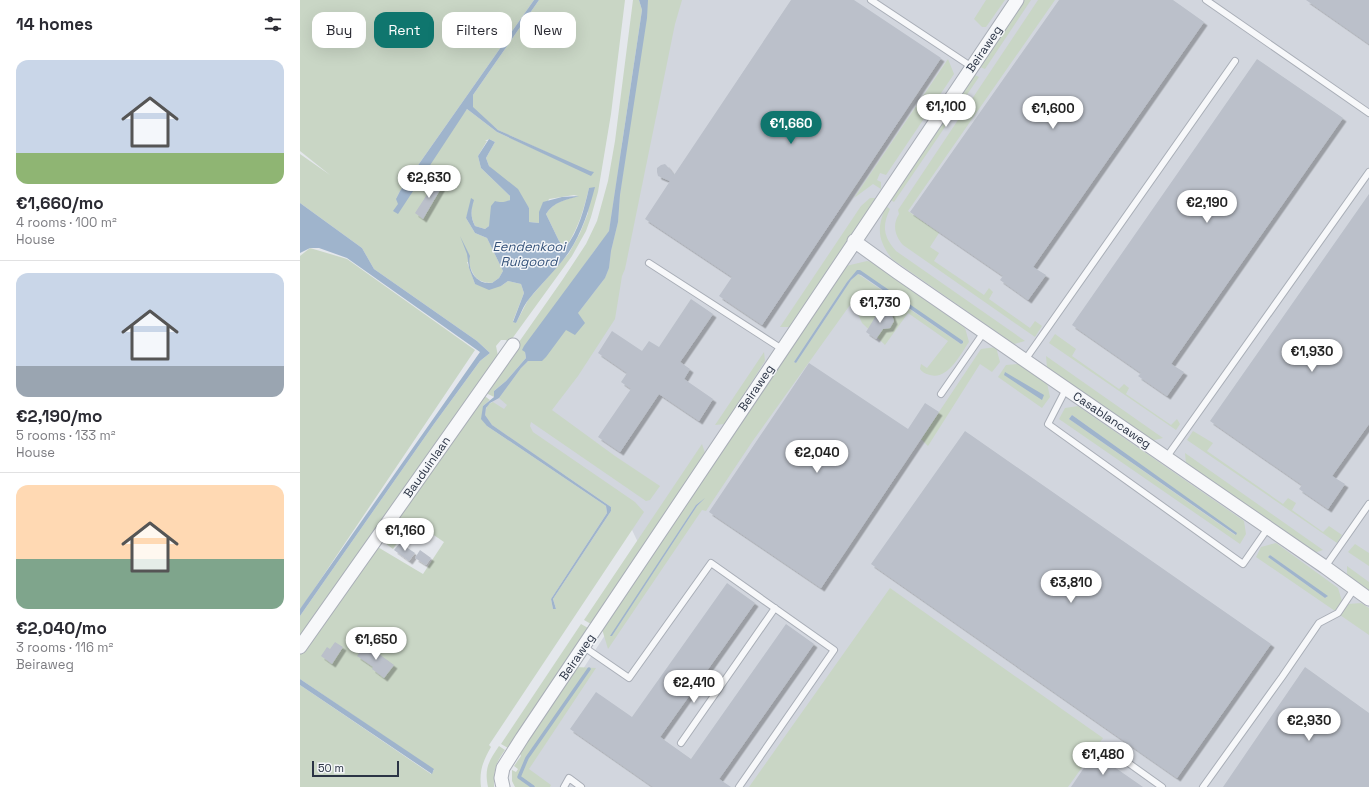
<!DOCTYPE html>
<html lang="en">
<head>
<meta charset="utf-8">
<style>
  body { margin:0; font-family:"Space Grotesk",sans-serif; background:#f7f7f7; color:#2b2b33; height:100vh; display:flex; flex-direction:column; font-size:15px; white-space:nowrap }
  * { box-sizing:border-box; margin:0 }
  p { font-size:13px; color:#7c7c81 }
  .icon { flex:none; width:22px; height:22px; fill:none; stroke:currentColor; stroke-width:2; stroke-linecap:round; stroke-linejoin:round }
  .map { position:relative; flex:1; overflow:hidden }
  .drawer { display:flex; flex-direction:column; background:#fff; width:300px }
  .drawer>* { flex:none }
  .hud { position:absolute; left:12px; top:12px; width:380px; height:36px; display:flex; gap:8px }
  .scale { position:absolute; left:12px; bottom:10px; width:87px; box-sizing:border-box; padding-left:4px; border:2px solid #2b3445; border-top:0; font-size:11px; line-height:14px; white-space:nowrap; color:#2b3445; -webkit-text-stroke:3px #f4f6f9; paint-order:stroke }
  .price { position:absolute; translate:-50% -34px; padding:0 9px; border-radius:14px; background:#fff; color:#222; font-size:13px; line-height:26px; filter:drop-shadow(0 1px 2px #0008) }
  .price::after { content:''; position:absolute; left:50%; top:24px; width:12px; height:9px; margin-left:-6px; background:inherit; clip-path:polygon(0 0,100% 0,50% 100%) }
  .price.on { background:#0f766e; color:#fff }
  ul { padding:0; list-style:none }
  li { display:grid; align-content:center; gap:8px; height:212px; padding:0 16px }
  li+li { border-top:1px solid #e1e1e2 }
  li span { display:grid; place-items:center; height:124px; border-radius:12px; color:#555 }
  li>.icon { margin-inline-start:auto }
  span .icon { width:72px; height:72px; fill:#fffc; stroke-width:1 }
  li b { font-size:17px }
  h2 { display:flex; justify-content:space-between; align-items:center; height:48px; padding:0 16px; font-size:17px }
  .chip { padding:0 14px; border-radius:12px; background:#fff; box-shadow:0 4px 16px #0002; font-size:14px; line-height:36px }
  .chip.on { background:#0f766e; color:#fff }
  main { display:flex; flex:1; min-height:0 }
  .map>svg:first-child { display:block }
  .built { fill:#d2d6de }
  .green { fill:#c9d6c5; fill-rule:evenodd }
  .water { fill:#9fb4cc }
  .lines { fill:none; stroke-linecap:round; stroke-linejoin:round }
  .stream { stroke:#9fb4cc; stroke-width:3.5 }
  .building { fill:#bbc0ca; filter:url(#shadow) }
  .lane-casing { stroke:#a9aeb7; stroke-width:8 }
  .street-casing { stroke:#a9aeb7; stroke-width:15 }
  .lane { stroke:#f7f8fa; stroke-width:6 }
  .street { stroke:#f7f8fa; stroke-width:13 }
  .labels { text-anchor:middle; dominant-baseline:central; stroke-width:3; stroke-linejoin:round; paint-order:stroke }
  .street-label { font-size:12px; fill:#2b3445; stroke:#f4f6f9 }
  .water-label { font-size:13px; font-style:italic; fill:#34527a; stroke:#f4f6f9 }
</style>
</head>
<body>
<main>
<section class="drawer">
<h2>14 homes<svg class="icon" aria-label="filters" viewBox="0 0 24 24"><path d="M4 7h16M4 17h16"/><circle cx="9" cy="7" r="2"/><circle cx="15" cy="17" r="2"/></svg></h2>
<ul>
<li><span style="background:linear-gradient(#c9d6e8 75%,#8fb573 0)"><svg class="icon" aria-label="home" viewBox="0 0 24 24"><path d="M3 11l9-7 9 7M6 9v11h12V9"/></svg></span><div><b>€1,660/mo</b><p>4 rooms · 100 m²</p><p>House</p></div></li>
<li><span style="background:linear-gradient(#c9d6e8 75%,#9aa5b1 0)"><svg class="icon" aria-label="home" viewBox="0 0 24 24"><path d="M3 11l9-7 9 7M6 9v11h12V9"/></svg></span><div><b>€2,190/mo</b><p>5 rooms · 133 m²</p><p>House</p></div></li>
<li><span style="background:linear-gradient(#ffd9b3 60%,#7fa58c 0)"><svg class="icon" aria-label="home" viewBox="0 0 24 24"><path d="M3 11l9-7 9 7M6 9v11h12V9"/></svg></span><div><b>€2,040/mo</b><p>3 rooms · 116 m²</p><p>Beiraweg</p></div></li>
</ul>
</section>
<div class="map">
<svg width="1069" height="787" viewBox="0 0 1069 787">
  <defs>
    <filter id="shadow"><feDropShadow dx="3.5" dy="3.5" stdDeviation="0" flood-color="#0004"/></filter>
  </defs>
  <rect width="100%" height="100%" fill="#e4e7ec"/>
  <path class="built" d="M360,0H1069V787H226L218,769L346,572L344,555L323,511L177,420L284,291Z"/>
  <path class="green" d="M0,0H234L100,191L96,199L167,109L197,132L291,175L293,172H290L198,130L173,108V95L239,0H325L311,114L298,192L291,217L286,231L272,256L209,343L206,340H201L196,346L198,356L182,394L190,400L183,406L187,426L306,506L307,513L251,599L253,609H256L253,599L311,511V507L192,425L185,415C186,409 186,404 193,402L204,409L207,405L199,398L221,368L278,313L305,278L309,268L311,251L318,222L320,195L347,0H382L375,24L325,269L322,276L315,319L278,376L252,410L315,456L360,486L350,500L346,501L231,422L230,426L233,432L335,502L344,512L189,745L191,747C183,761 179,771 181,787H0V685L131,774L134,770L0,679V654L76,546L123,574L144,542L113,521L93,549L81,540L0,642V616L134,424L180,361L190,353L177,341L74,269L62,248L0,203V154L30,175L0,151ZM189,139L195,142L186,158L189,166L229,208V222L239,223L240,219L249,199L274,195L278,196C265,200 253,202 246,214L259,241L265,249C279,227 283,212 289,188L288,213L280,233L269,253L228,300L216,323L213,321L224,293L221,284L208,281L201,286L175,284L167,262H168C174,276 175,282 192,283L199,278L203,271L187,238L175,233L166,218L173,200C171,210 170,216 175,226L185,229L189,226L199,202H206L210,200V196L181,168L178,156L187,141H185Z
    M333,0H339L342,10L309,231L304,240L297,247L225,352L226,358L206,381L194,391V397L184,392L263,279L286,244L297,221L308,181L315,141Z
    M686,0H705L686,27H682L674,19Z
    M724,0H731L685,69L680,67Z
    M738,0H755L608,211L639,233L630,247L639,253L634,261L684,295L689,288L693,292L689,299L730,328L735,321L742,326L735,337L603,245C595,236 592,225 599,214L598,210Z
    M648,59L654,74L586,175L580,173L577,180L581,182V189L573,184L554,198Z
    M673,74L679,77L594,202L589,199Z
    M570,198H576L490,327H480L561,206Z
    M586,206L590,209C582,226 583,236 596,251L725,341L714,344L592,259C577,239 577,228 586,206Z
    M10,248L47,259L175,350L0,610V256Z
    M567,261L572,262L665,328L669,342C660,355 648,380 630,375C625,374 622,372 620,369L621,364L627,368L648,341L608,313L585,345L562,323L556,310L550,305L452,442L406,511L402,510L308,649L302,629L546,266ZM559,270L663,343L661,344L558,274L551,280L496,363L494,362L547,282L557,271ZM404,499L397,506L312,636H311L396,505Z
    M755,334L776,349L772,356L819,389L824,384L829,388L826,394L871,425L877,419L880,424L876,430L749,343Z
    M696,347L700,362L692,372L680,364L628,446L621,439L681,349Z
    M464,352L465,361L425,424L415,425Z
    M746,356L863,438L851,441L747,368Z
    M719,364L747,383L750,397L742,408L698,377L706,365Z
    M778,406L944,521L946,534L940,544L759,419L765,408ZM772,415L936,533L935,535L769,419Z
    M893,431L913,443L907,451L983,504L988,498L996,503L992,510L1023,532L1029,526L1042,535L1037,543L887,440Z
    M402,444L405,453L291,624L284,620Z
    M885,453L1023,550L1014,553L886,464Z
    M976,543L1038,588L1042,601L1035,611L956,557L961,547ZM970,555L1027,596V597L1025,598L968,557Z
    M1055,544L1069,553V566L1048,552Z
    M1047,566L1069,582V592L1047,577Z
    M590,588L803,738L768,787H449Z
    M1061,603L1069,608V635L1040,615L1048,604Z
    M281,624L288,628L208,748L201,744Z
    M275,667L296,668L229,769L251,785L250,787H215L212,781V770L216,772L218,769L214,766L221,756L219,751Z
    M199,746L205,750C195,764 194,770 194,787H188C184,768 189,761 199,746Z"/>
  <path class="water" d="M234,0H239L173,95V107L198,130L290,171L294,172L291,176L197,132L167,109L98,214L93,211L98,204L96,199L100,191Z
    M339,0H348L347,18L320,195L318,222L311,251L309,268L305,278L278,313L285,323L275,335L266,330L246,357L242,361H228L221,368L199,398L190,403L186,408L185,415L192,425L311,507V511L253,599L256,609H253L251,599L307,513L306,506L187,426L181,419L183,406L194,397V391L206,381L226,358L225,352L222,350L224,346L309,231L342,10Z
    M189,139L195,142L186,158L189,166L218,189L229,208V222L239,223V212L243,202L262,197L279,196C266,200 253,202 246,214L259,241L265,248C279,231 284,209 289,188L295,187C289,210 282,232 269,252C257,269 242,283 229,299C223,306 220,316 216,323L213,322L224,293L221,284L208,281L201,286L189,290L175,284L169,268L167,254L160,236L170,256C168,263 171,276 179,280C182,283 188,283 192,283L199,278L203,271L187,238L175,233L166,218L171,198L174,200C171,210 170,216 175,226L185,229L189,226L191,206L195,201C201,203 205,202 210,200V196L181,168L178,156Z
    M0,203L62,248L74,269L177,341L190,353L180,361L134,424L0,616V609L180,352L47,258L19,248H10L0,253Z
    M557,270H560L663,341V343L661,344L561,275L558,274L551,280L496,363L494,362L547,282Z
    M705,372L744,395L742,400L704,375Z
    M772,415L937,533L936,535L769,419Z
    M405,498L397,506L312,636H310L396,505Z
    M970,555L1028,596L1025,598L968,557Z
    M0,679L134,769L132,774L0,685Z"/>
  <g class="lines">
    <path class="stream" d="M233,787L219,777L227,758L289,669"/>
  </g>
  <path class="building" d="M491,0H554L641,58L462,325L419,296L432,277L345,219L370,181L358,176L357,172V168L361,165L365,164L367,166L374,175Z
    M759,0H873L904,22L733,267L746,275L728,300L700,280L703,276L610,212Z
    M1006,0H1069V44Z
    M957,59L1043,118L871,364L884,372L867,396L838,376L841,373L772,325Z
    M137,179L144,183L123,219L115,213Z
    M1069,194V424L1032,476L1045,484L1028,509L999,489L1002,485L910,421Z
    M391,299L413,314L380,362L390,369L384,379L413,399L399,421L359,394L320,452L298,437L331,389L321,382L327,373L298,353L312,331L342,351L349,341L359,347Z
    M582,311H587L591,313L594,321L590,328L583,329L576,339L566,332L577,314Z
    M509,363L608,429L625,403L639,412L521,588L409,512Z
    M665,431L971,644L877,778L571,564Z
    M100,543L115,553L109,561L94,550Z
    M120,550L131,558L126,565L115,558Z
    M427,583L455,603L360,737L391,759L486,624L514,644L419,779L431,787H353L270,729L296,692L332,717Z
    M35,642L43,647L32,664L21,656L27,647L30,649Z
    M65,644L94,665L84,678L72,669L73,667L57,656Z
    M1005,667L1069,713V787H923Z
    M794,753L843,787H771Z"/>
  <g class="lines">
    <defs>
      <path id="lane" d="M571,0L672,67
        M906,0L1069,113
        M349,263L482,349
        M725,360L935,61
        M766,389L748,424L943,564L968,528
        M641,394L684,332
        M866,458L1069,172
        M1025,567L1069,504
        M284,647L329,678L411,563L534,650L439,787
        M381,743L475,608
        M806,747L862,787
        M264,787L269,778L281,787
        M903,787L982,677L1019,623L1038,613L1054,589"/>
      <path id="street" d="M554,241L597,272L1025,567L1069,599
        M0,647L213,345
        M203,787L201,778L203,768L222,738L717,0"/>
    </defs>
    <use href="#lane" class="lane-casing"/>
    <use href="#street" class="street-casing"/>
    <use href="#lane" class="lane"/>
    <use href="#street" class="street"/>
  </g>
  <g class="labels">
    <g class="street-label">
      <text transform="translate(684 49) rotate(-56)">Beiraweg</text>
      <text transform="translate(456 388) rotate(-56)">Beiraweg</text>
      <text transform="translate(812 420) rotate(34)">Casablancaweg</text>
      <text transform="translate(127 467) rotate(-55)">Bauduinlaan</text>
      <text transform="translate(277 657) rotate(-56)">Beiraweg</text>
    </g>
    <g class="water-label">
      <text x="229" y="246">Eendenkooi<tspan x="229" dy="15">Ruigoord</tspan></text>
    </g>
  </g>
</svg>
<div class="scale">50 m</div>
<b class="price" style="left:646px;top:128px">€1,100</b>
<b class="price" style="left:753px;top:130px">€1,600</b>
<b class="price on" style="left:491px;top:145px">€1,660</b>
<b class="price" style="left:129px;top:199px">€2,630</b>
<b class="price" style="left:907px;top:224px">€2,190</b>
<b class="price" style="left:580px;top:324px">€1,730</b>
<b class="price" style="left:1012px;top:373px">€1,930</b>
<b class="price" style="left:517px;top:474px">€2,040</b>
<b class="price" style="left:105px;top:552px">€1,160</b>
<b class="price" style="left:771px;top:604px">€3,810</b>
<b class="price" style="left:76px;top:661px">€1,650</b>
<b class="price" style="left:394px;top:704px">€2,410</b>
<b class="price" style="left:1009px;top:742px">€2,930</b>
<b class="price" style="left:803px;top:776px">€1,480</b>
<div class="hud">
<a class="chip">Buy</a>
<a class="chip on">Rent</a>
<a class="chip">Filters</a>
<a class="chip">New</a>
</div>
</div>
</main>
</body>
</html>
